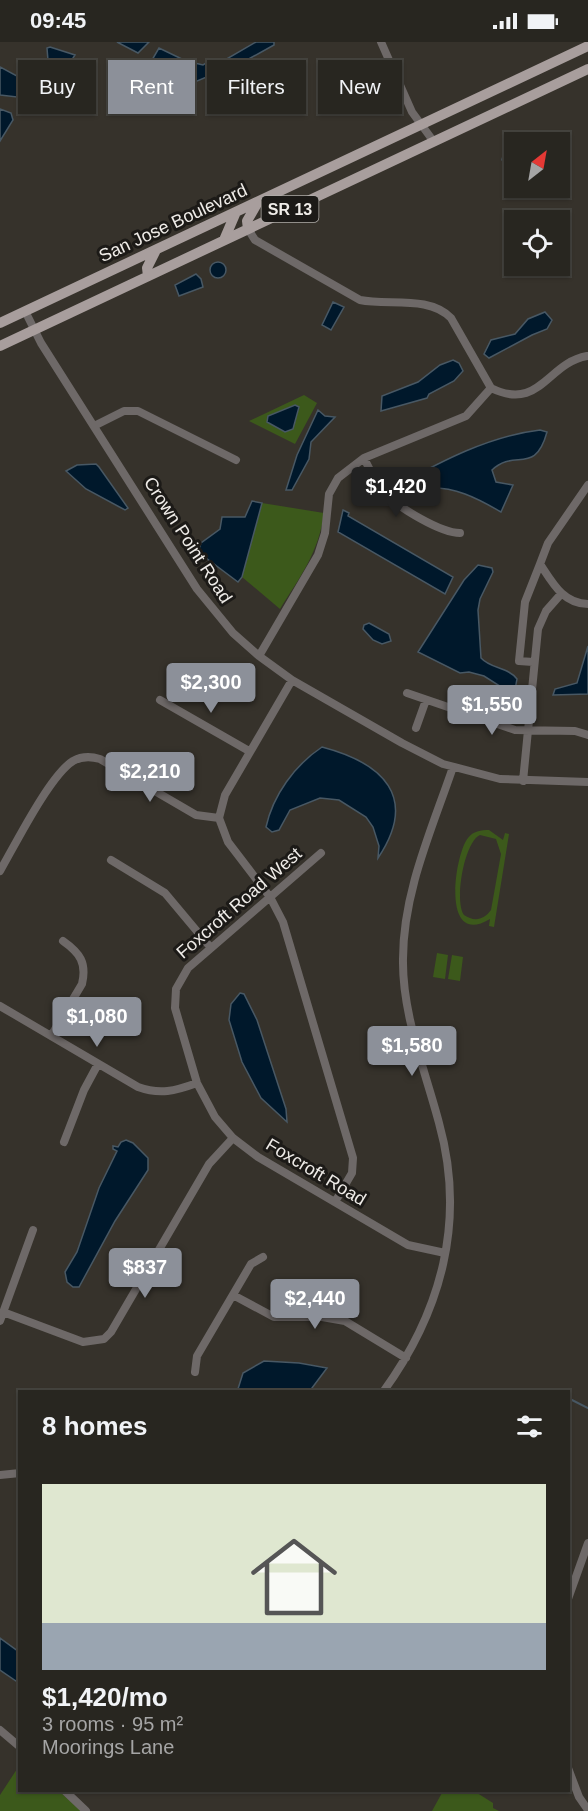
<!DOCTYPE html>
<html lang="en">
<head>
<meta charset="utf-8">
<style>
  body { margin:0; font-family:Arial,sans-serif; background:#34322d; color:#f1f3f6; height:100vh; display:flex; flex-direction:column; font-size:22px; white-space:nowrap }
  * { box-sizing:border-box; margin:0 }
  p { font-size:20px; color:#a5a5a5 }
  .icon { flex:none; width:33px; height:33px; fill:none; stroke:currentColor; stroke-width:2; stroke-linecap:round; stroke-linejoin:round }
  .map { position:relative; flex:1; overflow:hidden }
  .sheet { position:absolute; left:18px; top:1348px; width:552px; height:402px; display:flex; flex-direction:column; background:#282620; border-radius:0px; box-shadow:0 2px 4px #0004,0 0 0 2px #44433e }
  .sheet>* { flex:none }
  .banner { position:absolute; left:18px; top:18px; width:552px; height:54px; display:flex; gap:12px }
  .needle { width:39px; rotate:31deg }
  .tools { position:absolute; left:504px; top:90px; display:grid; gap:12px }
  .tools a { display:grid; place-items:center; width:66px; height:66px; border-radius:0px; background:#282620; box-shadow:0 2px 4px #0004,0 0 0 2px #44433e; font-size:30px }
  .price { position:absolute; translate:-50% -51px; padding:0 14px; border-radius:6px; background:#8c9099; color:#fff; font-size:20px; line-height:39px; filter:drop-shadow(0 2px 3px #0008) }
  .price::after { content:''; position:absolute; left:50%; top:36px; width:18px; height:14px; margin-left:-9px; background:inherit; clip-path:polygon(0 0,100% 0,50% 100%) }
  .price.active { background:#222; color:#fff }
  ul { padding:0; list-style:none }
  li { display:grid; align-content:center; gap:12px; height:318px; padding:0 24px }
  li span { display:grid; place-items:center; height:186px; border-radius:0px; color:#555 }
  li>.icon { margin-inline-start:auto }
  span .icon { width:108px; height:108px; fill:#fffc; stroke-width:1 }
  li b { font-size:26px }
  h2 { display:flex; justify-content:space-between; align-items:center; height:72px; padding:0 24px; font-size:26px }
  .tag { padding:0 21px; border-radius:0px; background:#282620; box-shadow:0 2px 4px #0004,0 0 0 2px #44433e; font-size:21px; line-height:54px }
  .tag.active { background:#8c9099; color:#fff }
  .status { display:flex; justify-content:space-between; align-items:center; height:42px; padding:0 30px; background:#282620; direction:ltr }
  .status svg { height:16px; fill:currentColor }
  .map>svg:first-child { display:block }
  .green { fill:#3c591b; fill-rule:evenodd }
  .water { fill:#00182b; stroke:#485864; stroke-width:1.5 }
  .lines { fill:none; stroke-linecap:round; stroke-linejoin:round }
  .stream { stroke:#485864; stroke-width:2 }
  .minor { stroke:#6e6968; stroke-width:8 }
  .major { stroke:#a89e9d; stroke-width:10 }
  .labels { text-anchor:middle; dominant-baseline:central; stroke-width:6; stroke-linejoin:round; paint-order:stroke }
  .shield { fill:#1c1a17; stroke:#b0ada9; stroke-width:1.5 }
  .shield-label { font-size:16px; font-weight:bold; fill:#efece8 }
  .street-label { font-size:18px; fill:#efece8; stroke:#1c1a17 }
</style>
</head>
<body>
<div class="status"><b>09:45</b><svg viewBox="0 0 49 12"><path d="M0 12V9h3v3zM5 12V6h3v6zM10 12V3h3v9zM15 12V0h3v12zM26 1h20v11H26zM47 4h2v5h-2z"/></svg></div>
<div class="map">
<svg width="588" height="1769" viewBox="0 0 588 1769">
  <rect width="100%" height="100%" fill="#36322b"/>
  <path class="green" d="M304,353L317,361L295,402L249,379Z
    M262,461L324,471C319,510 300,535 280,567L242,535Z
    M489,788L503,798L505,791L509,792L494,885L489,884L490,877C440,907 455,811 468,796C473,789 481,788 489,788ZM480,793L496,797L501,812L491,868C484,878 474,880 464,873C454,860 464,800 480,793Z
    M437,911L448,913L445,937L433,935Z
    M452,913L463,915L460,939L448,937Z
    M19,1724L20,1749H59L81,1769H0V1753Z
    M443,1749H474L493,1761V1766L499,1769H432Z"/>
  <path class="water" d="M117,0H149L138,11Z
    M256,0H274V3L245,19L190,42L152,18L159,6L186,19L203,23L211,18H225Z
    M50,5L75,13L60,36L49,31L47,6Z
    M0,25L17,34L20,41L17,55L0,53Z
    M0,67L11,71L13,78L0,99Z
    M514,108V126L502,118L503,114Z
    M210 228a8 8 0 1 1 16 0a8 8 0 1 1-16 0Z
    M196,232L201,237L203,245L179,254L175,243Z
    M333,260L344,265L331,288L322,283Z
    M545,270L552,278L547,287L532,293L489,316L484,312L491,298L515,292L528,277Z
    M453,318L459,321L463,329L454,339L429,352L427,356L381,369L382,354L418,340L440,323Z
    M295,363L299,365L293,387L285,390L267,380L268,374Z
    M318,368L325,374L335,375L311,400L309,417L292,448H286L297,413Z
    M540,388L547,390C535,434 515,406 492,428L496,440L513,443L501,470C477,456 454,444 426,446L416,459L398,448V443C442,419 489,394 540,388Z
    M96,422L99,425L128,466L125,468L86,447L66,429L77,423Z
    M252,459L262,461L242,535L238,540L198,510L201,501L220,487L222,475H245Z
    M343,468L349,471L348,474L453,535L445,552L338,490Z
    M478,523L492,526L493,530L480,557L478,568L481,616C491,627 508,625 517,637L515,648L509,650L484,634L469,630L460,631L418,610L464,538Z
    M369,581L389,592L391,599L382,602L373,598L363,587L364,583Z
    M588,604V652L553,653L555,647L577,641Z
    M322,705C383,721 419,755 378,816L379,804L373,785L366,775L339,758L320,756L290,768L279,788L272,790L266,785C273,753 295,723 322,705Z
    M240,951L244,952L257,978L286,1067L287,1080L261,1056L242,1020L229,978L231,962Z
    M126,1098L133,1101L148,1116V1128L115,1179L79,1245H73L67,1240L65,1230L77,1210L99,1146L117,1109L113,1107V1104L118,1105L121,1100Z
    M264,1319L299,1321L327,1326L309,1350H237L243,1331Z
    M0,1596L19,1610V1635L16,1639L0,1628Z"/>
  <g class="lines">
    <path class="stream" d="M568,1356L588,1366"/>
    <path class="minor" d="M381,0L412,70L434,100
      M248,187L255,198L360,258C388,264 429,253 451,276L491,346
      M25,269L41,301L197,547L233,591L259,614L292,638L402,701L443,722L500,737L588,740
      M491,346C540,370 547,321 587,314
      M94,384L124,369H138L236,418
      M364,416C370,428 376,442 386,452C399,466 441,491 460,491
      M588,443L548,501L540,522C552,540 563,562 588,562
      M259,614L318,513L325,491L329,452L338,436L364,416L466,374L491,346
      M533,620L519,619L525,560L540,522
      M292,638L225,753L219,776L228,800L270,855L283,880L353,1116L352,1131L335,1160
      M407,651L515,688L575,689L588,693
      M160,658L249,709
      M416,686L426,658
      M523,739L538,587L546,569L561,552
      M321,811L188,926L176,947L175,966L197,1041L215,1075L233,1096L258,1115L408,1203L445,1211
      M111,818L165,851L211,906
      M0,829C15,803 50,733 73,719C82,714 90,714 100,717L196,773L219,776
      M0,964L138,1045C160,1053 175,1049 197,1041
      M51,994L82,942C87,921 80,911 63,899
      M64,1100L84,1048L98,1022
      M233,1253L274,1275H322L345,1279L406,1316
      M3,1270L83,1300L104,1297L111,1290L209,1122L233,1096
      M0,1279L33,1188
      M195,1330L197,1314L251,1222L263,1215
      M383,1350C442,1269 466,1178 439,1081C425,1028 402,972 403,917C403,850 432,787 453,725
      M0,1433L20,1431
      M568,1557L588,1501
      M0,1688L20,1705
      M568,1726L579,1755L588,1768
      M65,1749L86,1769"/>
    <path class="major" d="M248,187L247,179L258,160
      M224,198L236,170
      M148,234L147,226L156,208
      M0,281L588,4
      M0,304L588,27"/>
  </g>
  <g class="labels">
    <rect class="shield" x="261.5" y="154" width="57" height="26" rx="4.5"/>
    <g class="shield-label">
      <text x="290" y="167">SR 13</text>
    </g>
    <g class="street-label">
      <text transform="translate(173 181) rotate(-25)">San Jose Boulevard</text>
      <text transform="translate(188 498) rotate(57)">Crown Point Road</text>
      <text transform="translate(239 861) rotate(-41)">Foxcroft Road West</text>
      <text transform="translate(316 1130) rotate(31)">Foxcroft Road</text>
    </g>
  </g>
</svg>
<div class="tools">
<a><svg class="needle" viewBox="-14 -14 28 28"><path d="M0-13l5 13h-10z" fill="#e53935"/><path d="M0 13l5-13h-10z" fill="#a5a5a5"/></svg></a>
<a><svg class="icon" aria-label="locate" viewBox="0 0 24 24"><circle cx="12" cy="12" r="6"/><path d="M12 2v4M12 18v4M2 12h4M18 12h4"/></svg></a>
</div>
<b class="price active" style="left:396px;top:476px">$1,420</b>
<b class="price" style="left:211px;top:672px">$2,300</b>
<b class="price" style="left:492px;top:694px">$1,550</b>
<b class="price" style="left:150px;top:761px">$2,210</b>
<b class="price" style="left:97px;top:1006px">$1,080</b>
<b class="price" style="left:412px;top:1035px">$1,580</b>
<b class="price" style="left:145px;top:1257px">$837</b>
<b class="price" style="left:315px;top:1288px">$2,440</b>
<div class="banner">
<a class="tag">Buy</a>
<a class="tag active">Rent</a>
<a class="tag">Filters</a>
<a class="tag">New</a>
</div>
<section class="sheet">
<h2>8 homes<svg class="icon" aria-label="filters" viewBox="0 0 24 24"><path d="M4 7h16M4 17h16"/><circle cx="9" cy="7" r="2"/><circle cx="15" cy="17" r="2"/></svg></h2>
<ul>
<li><span style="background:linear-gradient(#dfe7d0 75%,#9aa5b1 0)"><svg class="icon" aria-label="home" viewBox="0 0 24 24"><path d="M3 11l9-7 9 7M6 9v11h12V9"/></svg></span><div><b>$1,420/mo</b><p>3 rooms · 95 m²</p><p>Moorings Lane</p></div></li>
</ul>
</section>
</div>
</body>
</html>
